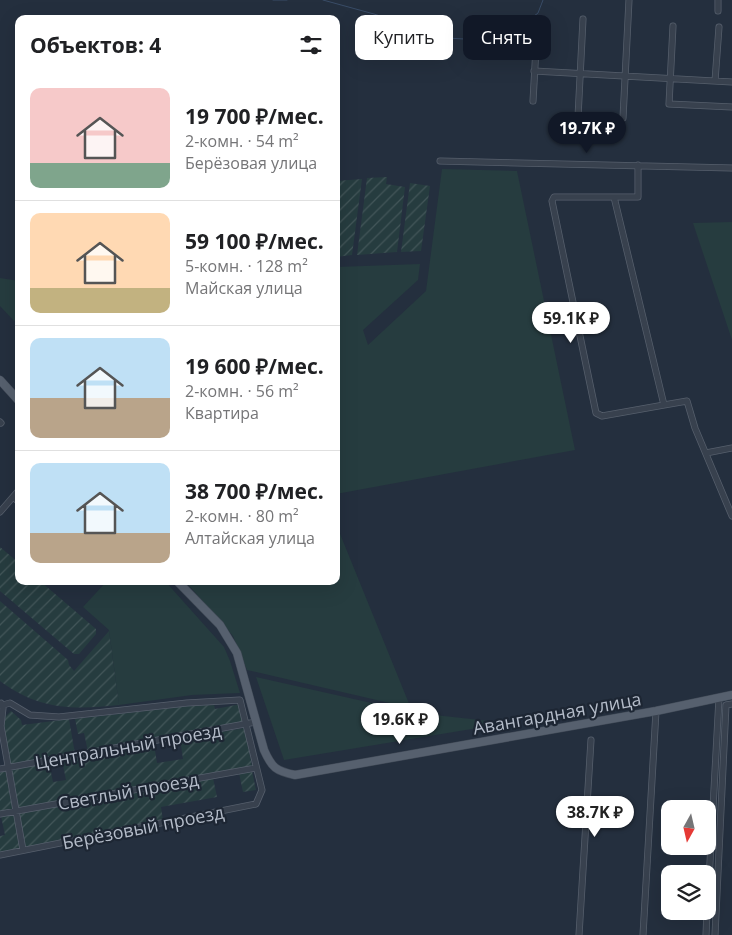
<!DOCTYPE html>
<html lang="ru">
<head>
<meta charset="utf-8">
<style>
  body { margin:0; font-family:"Open Sans",sans-serif; background:#f6f6f6; color:#202124; height:100vh; display:flex; flex-direction:column; font-size:19px; white-space:nowrap }
  * { box-sizing:border-box; margin:0 }
  p { font-size:16px; color:#757577 }
  .icon { flex:none; width:28px; height:28px; fill:none; stroke:currentColor; stroke-width:2; stroke-linecap:round; stroke-linejoin:round }
  .map { position:relative; flex:1; overflow:hidden }
  .sheet { position:absolute; left:15px; top:15px; width:325px; height:570px; display:flex; flex-direction:column; background:#fff; border-radius:10px; box-shadow:0 5px 20px #0002 }
  .sheet>* { flex:none }
  .guide { position:absolute; left:355px; top:15px; width:301px; height:45px; display:flex; gap:10px }
  .needle { width:32px; rotate:188deg }
  .buttons { position:absolute; left:661px; top:800px; display:grid; gap:10px }
  .buttons a { display:grid; place-items:center; width:55px; height:55px; border-radius:10px; background:#fff; box-shadow:0 5px 20px #0002; font-size:25px }
  .price { position:absolute; translate:-50% -42px; padding:0 11px; border-radius:18px; background:#fff; color:#222; font-size:16px; line-height:32px; filter:drop-shadow(0 1px 2px #0008) }
  .price::after { content:''; position:absolute; left:50%; top:30px; width:15px; height:11px; margin-left:-8px; background:inherit; clip-path:polygon(0 0,100% 0,50% 100%) }
  .price.active { background:#111827; color:#fff }
  ul { padding:0; list-style:none }
  li { display:flex; align-items:center; gap:15px; height:125px; padding:0 15px }
  li+li { border-top:1px solid #e0e0e0 }
  li span { display:grid; place-items:center; flex:none; width:140px; height:100px; border-radius:10px; color:#555 }
  li>.icon { margin-inline-start:auto }
  span .icon { width:60px; height:60px; fill:#fffc; stroke-width:1 }
  li b { font-size:21px }
  h2 { display:flex; justify-content:space-between; align-items:center; height:60px; padding:0 15px; font-size:21px }
  .chip { padding:0 18px; border-radius:10px; background:#fff; box-shadow:0 5px 20px #0002; font-size:18px; line-height:45px }
  .chip.active { background:#111827; color:#fff }
  .map>svg:first-child { display:block }
  .green { fill:#263c3f }
  .garden { fill:url(#garden-furrows) }
  .lines { fill:none; stroke-linecap:round; stroke-linejoin:round }
  .stream { stroke:#394c67; stroke-width:1 }
  .minor-casing { stroke:#565f6c; stroke-width:7 }
  .major-casing { stroke:#414a57; stroke-width:9 }
  .minor { stroke:#38414e; stroke-width:5.5 }
  .major { stroke:#56606e; stroke-width:8 }
  .labels { text-anchor:middle; dominant-baseline:central; stroke-width:4.5; stroke-linejoin:round; paint-order:stroke }
  .street-label { font-size:18px; fill:#b4bcc9; stroke:#1d2633 }
</style>
</head>
<body>
<div class="map">
<svg width="732" height="935" viewBox="0 0 732 935">
  <defs>
    <pattern id="garden-furrows" width="10" height="10" patternUnits="userSpaceOnUse" patternTransform="scale(1.25)"><rect width="10" height="10" fill="#263c3f"/><path d="M-1 1l2-2M0 10L10 0M9 11l2-2" fill="none" stroke="#435659"/></pattern>
  </defs>
  <rect width="100%" height="100%" fill="#242f3e"/>
  <path class="green" d="M442,169L517,171L575,450L336,494V267L420,264L418,280L363,330L368,345L426,291Z
    M732,222V340L693,223Z
    M0,278L19,281V316L14,321L0,306Z
    M336,524L410,706L398,705L247,670L233,636L185,581H336Z
    M107,581H165L224,647L230,661L240,693L192,695L119,705L109,630L83,607Z
    M256,677L416,713L508,723L284,760Z"/>
  <path class="garden" d="M387,177L386,184L405,187L397,252L357,255L367,178Z
    M362,179L352,255L336,257V181Z
    M410,183L430,186L421,251L401,252Z
    M0,547L19,563V581H40L96,629V634L79,654H74L0,591Z
    M0,601L68,660L69,665L74,671L109,631L119,705C73,710 39,710 0,681Z
    M241,704L244,724L88,752L84,733L78,734L75,719L189,706L214,705L215,709Z
    M11,711L21,720L22,725L69,719L75,754L13,765L9,763L3,727V717H5Z
    M245,728L252,767L17,809L10,770L49,763L53,782L66,780L62,760L154,744L157,763L183,759L180,739Z
    M7,771L14,810L0,812V772Z
    M252,771L256,790L243,792L239,773Z
    M213,778L217,797L161,807L163,821L27,848L24,846L18,813Z
    M14,814L20,847L18,849L0,853V836L5,835L1,816Z"/>
  <g class="lines">
    <path class="stream" d="M273,0H287
      M323,0L374,14L447,38L464,39L486,44L501,41L538,13L543,0"/>
    <defs>
      <path id="minor" d="M718,0V11
        M673,26L669,104L732,107
        M534,71L732,82
        M715,81L719,27
        M533,101L537,30
        M578,117L583,19
        M623,118L629,0
        M440,161L732,168
        M638,165V197H554L552,201L596,413L602,416L664,405
        M614,197L664,405L687,401L695,428L732,516
        M0,422L1,423
        M706,453L732,448
        M13,497L19,502
        M0,512L19,490
        M1,703L3,708L1,726L23,850
        M0,769L256,722
        M0,814L256,768
        M0,855L256,804L262,790L240,700L187,703L59,717L30,715L10,703L3,705
        M708,899L719,698
        M579,935L591,740
        M643,935L656,711
        M706,935L707,911
        M715,935L726,705L732,704"/>
      <path id="major" d="M0,380L19,401
        M177,581L220,625L237,653L264,750C272,768 276,771 295,775L656,711L732,695"/>
    </defs>
    <use href="#minor" class="minor-casing"/>
    <use href="#major" class="major-casing"/>
    <use href="#minor" class="minor"/>
    <use href="#major" class="major"/>
  </g>
  <g class="labels">
    <g class="street-label">
      <text transform="translate(557 713) rotate(-10)">Авангардная улица</text>
      <text transform="translate(128 746) rotate(-10)">Центральный проезд</text>
      <text transform="translate(128 791) rotate(-10)">Светлый проезд</text>
      <text transform="translate(143 827) rotate(-11)">Берёзовый проезд</text>
    </g>
  </g>
</svg>
<div class="buttons">
<a><svg class="needle" viewBox="-14 -14 28 28"><path d="M0-13l5 13h-10z" fill="#e53935"/><path d="M0 13l5-13h-10z" fill="#757577"/></svg></a>
<a><svg class="icon" aria-label="layers" viewBox="0 0 24 24"><path d="M12 4l9 5-9 5-9-5zM3 14l9 5 9-5"/></svg></a>
</div>
<b class="price active" style="left:587px;top:154px">19.7K ₽</b>
<b class="price" style="left:571px;top:344px">59.1K ₽</b>
<b class="price" style="left:400px;top:745px">19.6K ₽</b>
<b class="price" style="left:595px;top:838px">38.7K ₽</b>
<div class="guide">
<a class="chip">Купить</a>
<a class="chip active">Снять</a>
</div>
<section class="sheet">
<h2>Объектов: 4<svg class="icon" aria-label="filters" viewBox="0 0 24 24"><path d="M4 7h16M4 17h16"/><circle cx="9" cy="7" r="2"/><circle cx="15" cy="17" r="2"/></svg></h2>
<ul>
<li><span style="background:linear-gradient(#f6c9c9 75%,#7fa58c 0)"><svg class="icon" aria-label="home" viewBox="0 0 24 24"><path d="M3 11l9-7 9 7M6 9v11h12V9"/></svg></span><div><b>19 700 ₽/мес.</b><p>2-комн. · 54 m²</p><p>Берёзовая улица</p></div></li>
<li><span style="background:linear-gradient(#ffd9b3 75%,#c2b280 0)"><svg class="icon" aria-label="home" viewBox="0 0 24 24"><path d="M3 11l9-7 9 7M6 9v11h12V9"/></svg></span><div><b>59 100 ₽/мес.</b><p>5-комн. · 128 m²</p><p>Майская улица</p></div></li>
<li><span style="background:linear-gradient(#bfe0f5 60%,#b9a48a 0)"><svg class="icon" aria-label="home" viewBox="0 0 24 24"><path d="M3 11l9-7 9 7M6 9v11h12V9"/></svg></span><div><b>19 600 ₽/мес.</b><p>2-комн. · 56 m²</p><p>Квартира</p></div></li>
<li><span style="background:linear-gradient(#bfe0f5 70%,#b9a48a 0)"><svg class="icon" aria-label="home" viewBox="0 0 24 24"><path d="M3 11l9-7 9 7M6 9v11h12V9"/></svg></span><div><b>38 700 ₽/мес.</b><p>2-комн. · 80 m²</p><p>Алтайская улица</p></div></li>
</ul>
</section>
</div>
</body>
</html>
